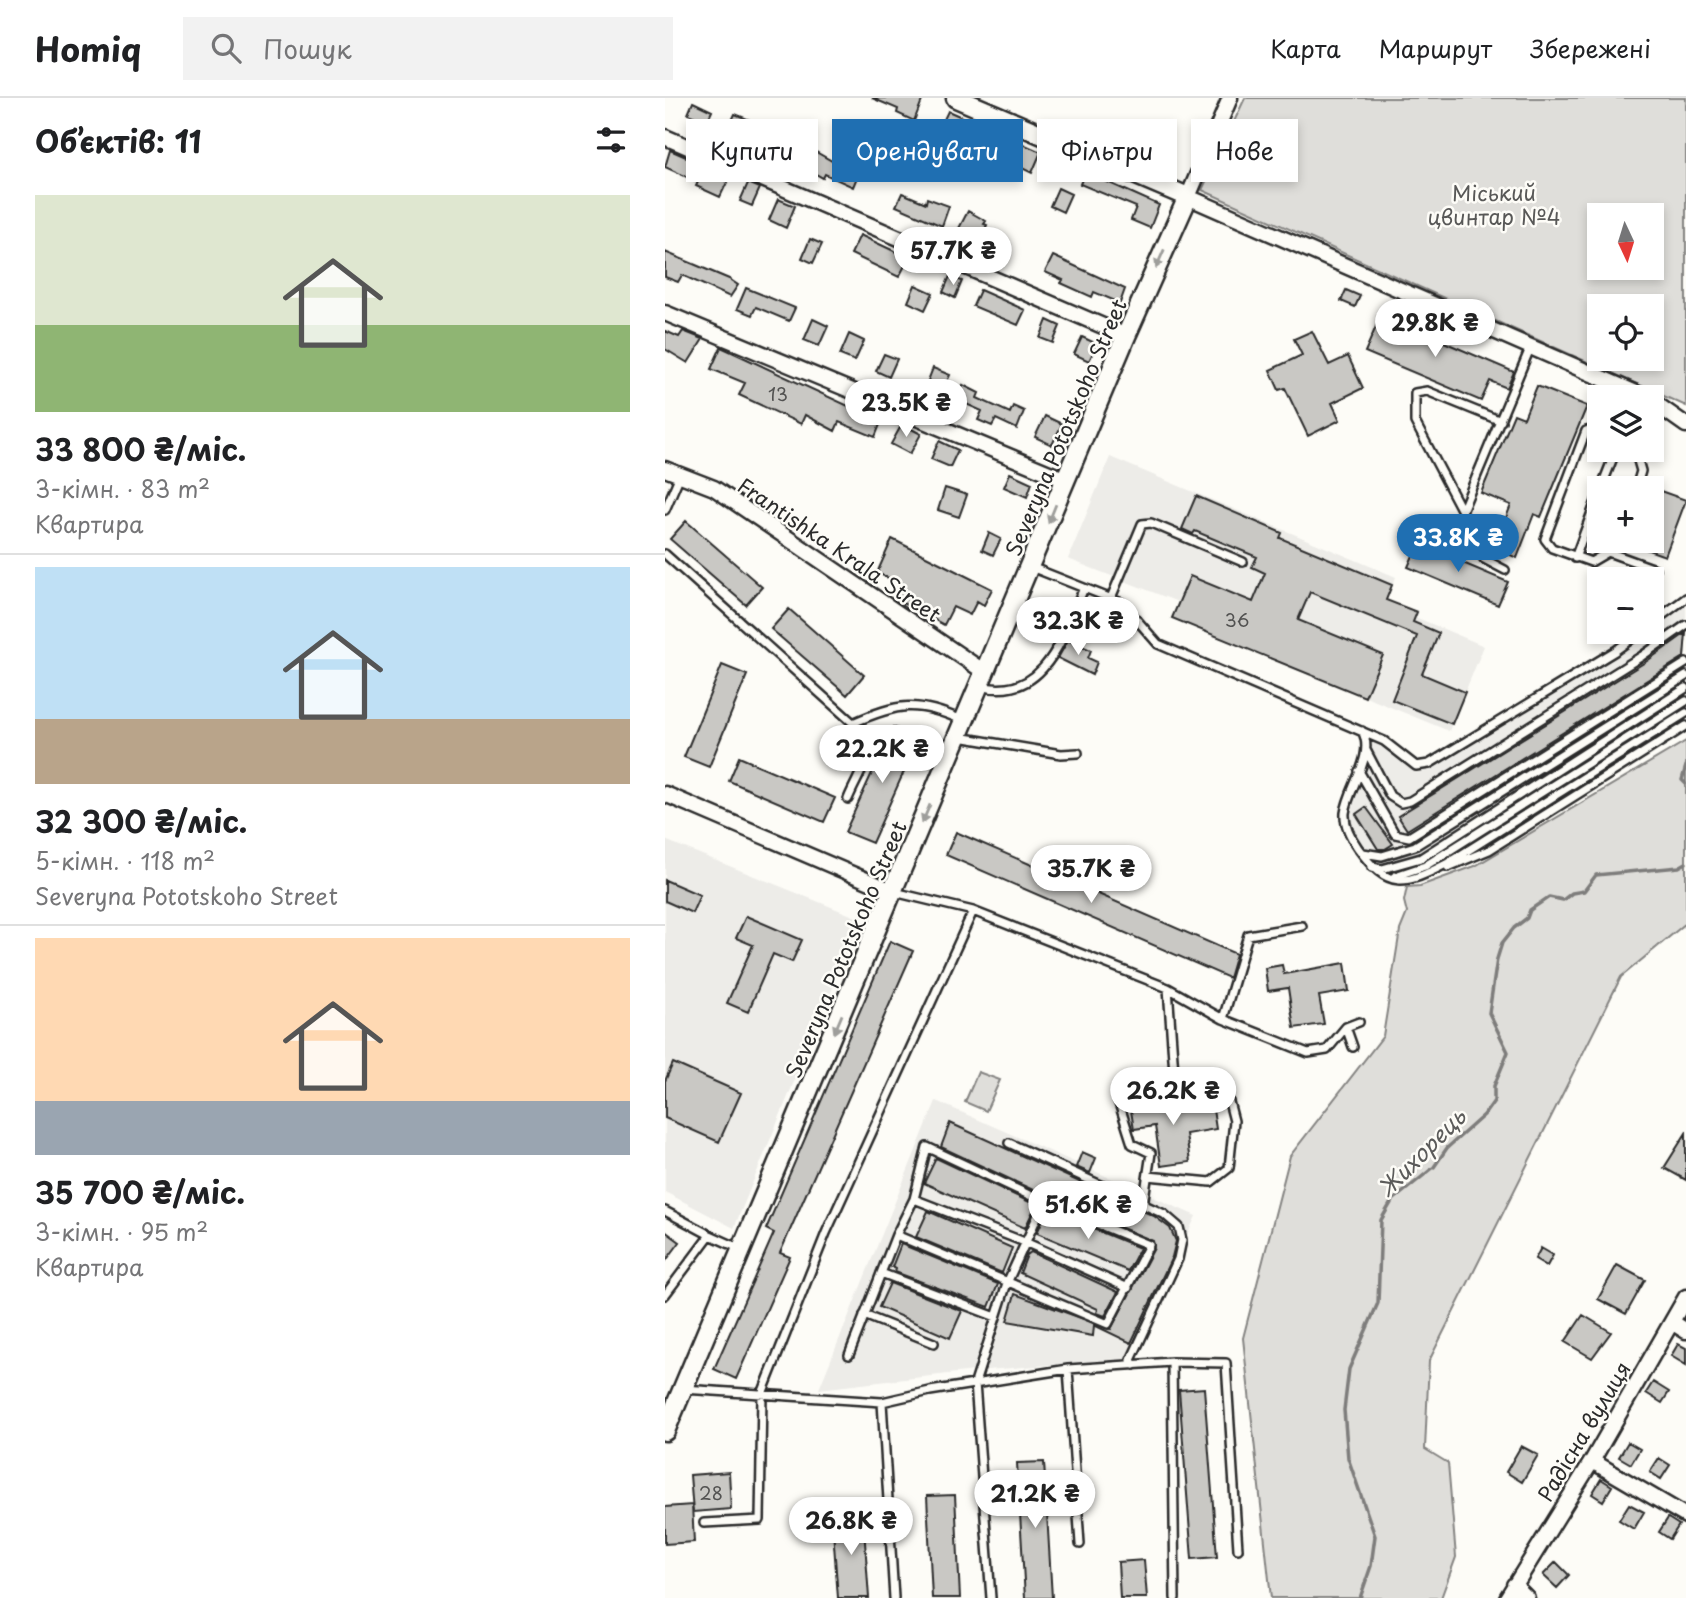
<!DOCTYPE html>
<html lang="uk">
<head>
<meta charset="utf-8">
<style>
  body { margin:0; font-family:"Playpen Sans",sans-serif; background:#f2f2f2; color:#202124; height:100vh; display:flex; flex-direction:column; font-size:26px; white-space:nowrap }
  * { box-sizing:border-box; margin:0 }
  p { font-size:23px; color:#757577 }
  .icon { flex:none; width:38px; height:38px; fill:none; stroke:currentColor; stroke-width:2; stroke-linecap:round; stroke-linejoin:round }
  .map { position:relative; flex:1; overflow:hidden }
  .side { display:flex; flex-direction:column; background:#fff; width:665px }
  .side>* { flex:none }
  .hud { position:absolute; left:21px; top:21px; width:665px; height:63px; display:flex; gap:14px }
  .needle { width:46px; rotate:176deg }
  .fabs { position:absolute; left:922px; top:105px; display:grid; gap:14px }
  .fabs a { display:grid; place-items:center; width:77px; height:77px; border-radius:0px; background:#fff; box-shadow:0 4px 10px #0003; font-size:35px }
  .price { position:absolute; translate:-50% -60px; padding:0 16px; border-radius:24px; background:#fff; color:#222; font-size:23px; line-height:46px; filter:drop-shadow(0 2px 4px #0008) }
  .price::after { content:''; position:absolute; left:50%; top:42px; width:21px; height:16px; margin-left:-10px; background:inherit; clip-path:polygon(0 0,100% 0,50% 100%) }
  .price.current { background:#1f6fb2; color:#fff }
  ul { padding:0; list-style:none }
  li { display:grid; align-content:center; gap:14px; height:371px; padding:0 35px }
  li+li { border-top:2px solid #e0e0e0 }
  li span { display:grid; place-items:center; height:217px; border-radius:0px; color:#555 }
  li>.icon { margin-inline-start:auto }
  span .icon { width:126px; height:126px; fill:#fffc; stroke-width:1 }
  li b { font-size:30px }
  h2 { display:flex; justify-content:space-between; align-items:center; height:84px; padding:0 35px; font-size:30px }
  .tag { padding:0 24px; border-radius:0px; background:#fff; box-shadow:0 4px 10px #0003; font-size:24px; line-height:63px }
  .tag.current { background:#1f6fb2; color:#fff }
  header { display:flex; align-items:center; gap:42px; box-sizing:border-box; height:98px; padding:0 35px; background:#fff; border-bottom:2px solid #e0e0e0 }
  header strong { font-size:33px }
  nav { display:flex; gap:38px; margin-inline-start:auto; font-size:24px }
  .search { width:490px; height:63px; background:#f2f2f2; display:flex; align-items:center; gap:18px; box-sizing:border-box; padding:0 24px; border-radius:0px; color:#757577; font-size:26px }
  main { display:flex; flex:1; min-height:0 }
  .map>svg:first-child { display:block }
  .built { fill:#edece8 }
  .green { fill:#dfdeda; stroke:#858482; stroke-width:2; fill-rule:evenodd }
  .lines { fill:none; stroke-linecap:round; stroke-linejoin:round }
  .stream { stroke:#7e7d7b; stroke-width:3.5 }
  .building { fill:#c9c8c4; stroke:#2b2b2b; stroke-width:2 }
  .service-casing { stroke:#2b2b2b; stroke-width:12 }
  .minor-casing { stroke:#2b2b2b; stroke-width:19 }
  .tertiary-casing { stroke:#2b2b2b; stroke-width:23 }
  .service { stroke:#fdfcf7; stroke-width:7 }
  .minor { stroke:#fdfcf7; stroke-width:14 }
  .tertiary { stroke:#fdfcf7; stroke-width:18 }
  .oneway { fill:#9e9e9b }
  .labels { text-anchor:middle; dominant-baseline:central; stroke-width:5; stroke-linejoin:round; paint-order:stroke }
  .number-label { font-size:18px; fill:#525251 }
  .park-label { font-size:21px; fill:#585857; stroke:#fdfcf7 }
  .street-label { font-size:21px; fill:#2b2b2b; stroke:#fdfcf7 }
  .water-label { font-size:23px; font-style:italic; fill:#5b5b5a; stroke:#fdfcf7 }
</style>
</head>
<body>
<header>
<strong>Homiq</strong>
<div class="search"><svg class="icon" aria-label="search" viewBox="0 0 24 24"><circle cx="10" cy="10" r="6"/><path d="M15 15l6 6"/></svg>Пошук</div>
<nav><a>Карта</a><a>Маршрут</a><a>Збережені</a></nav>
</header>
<main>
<section class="side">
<h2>Об’єктів: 11<svg class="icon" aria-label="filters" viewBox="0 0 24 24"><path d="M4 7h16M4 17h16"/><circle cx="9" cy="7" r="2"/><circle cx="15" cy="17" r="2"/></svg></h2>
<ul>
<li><span style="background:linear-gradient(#dfe7d0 60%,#8fb573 0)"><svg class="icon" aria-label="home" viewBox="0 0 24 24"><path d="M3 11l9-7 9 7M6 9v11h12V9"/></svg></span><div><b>33 800 ₴/міс.</b><p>3-кімн. · 83 m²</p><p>Квартира</p></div></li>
<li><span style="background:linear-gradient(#bfe0f5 70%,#b9a48a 0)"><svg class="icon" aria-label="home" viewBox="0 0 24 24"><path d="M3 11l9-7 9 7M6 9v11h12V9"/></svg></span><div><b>32 300 ₴/міс.</b><p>5-кімн. · 118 m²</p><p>Severyna Pototskoho Street</p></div></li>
<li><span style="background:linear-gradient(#ffd9b3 75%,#9aa5b1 0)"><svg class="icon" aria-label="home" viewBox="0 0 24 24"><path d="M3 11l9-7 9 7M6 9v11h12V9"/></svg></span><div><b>35 700 ₴/міс.</b><p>3-кімн. · 95 m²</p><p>Квартира</p></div></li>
</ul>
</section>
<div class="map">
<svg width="1021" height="1500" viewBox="0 0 1021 1500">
  <rect width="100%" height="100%" fill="#fdfcf7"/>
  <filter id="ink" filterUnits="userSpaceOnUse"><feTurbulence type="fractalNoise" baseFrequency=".0143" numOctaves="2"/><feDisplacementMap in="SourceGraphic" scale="14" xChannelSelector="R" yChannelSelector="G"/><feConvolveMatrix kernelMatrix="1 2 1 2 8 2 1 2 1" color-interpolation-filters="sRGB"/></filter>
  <g filter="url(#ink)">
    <path class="built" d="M445,359L731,479L721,502L752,514L750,519L819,548L784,633L507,520L513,504L403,461Z
      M1021,500V628L824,752L749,781L719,780L681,728L683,702L701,648L696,633L719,643L744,666L758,668L976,534H987V525Z
      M0,742L196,821L69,1130L0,1094Z
      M271,1003L531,1118L464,1261L309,1273L154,1291Z"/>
    <path class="green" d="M580,0H1021V308L537,92ZM934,117H987V170H934ZM934,208H987V261H934Z
      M1021,643V825L956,879L764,1263L760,1351L783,1365L791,1459L776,1500H606L578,1240L625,1058L718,938L735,832L742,815L739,803L742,789L755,788L810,768Z
      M313,974L335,982L321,1013L300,1004Z"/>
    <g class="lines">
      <path class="stream" d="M1021,668L1017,682L1021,686
        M695,1500L706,1468L710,1438L683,1360L679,1312L684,1271L713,1205L716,1122L727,1103L769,1069L782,1050L819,1017L829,1003V988L843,954L824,915L832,861L837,845L849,830L862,820L865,812L884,799L898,802L907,795L919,793L931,777L1014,769L1021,765"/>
    </g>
    <path class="building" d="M207,0H258L249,23L232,15L233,11Z
      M28,4L47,13L42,24L23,16Z
      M283,13L376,54L367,75L290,37L289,41L273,34Z
      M70,16L109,32L101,50L62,33Z
      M128,41L176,68L180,59L197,67L188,89L160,76L158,80L120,58Z
      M5,52L65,78L55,99L31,88L33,84L0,69Z
      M212,57L224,62L217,79L205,74Z
      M420,74L494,107L485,130L466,122L471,109L415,86Z
      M83,85L95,90L87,108L75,103Z
      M393,90L406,96L398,114L385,108Z
      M237,95L261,105L262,100L284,108L277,128L231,108Z
      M113,101L130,108L121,130L104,122Z
      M303,113L321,123L319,126L322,127L314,145L291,136Z
      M195,137L244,160L234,179L186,156Z
      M145,141L157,146L148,165L137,160Z
      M0,154L64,181L73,187L65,199L17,177L13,184L0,179Z
      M388,158L460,191L455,205L429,194L427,199L396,185L398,182L380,174Z
      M285,178L297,183L290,200L278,194Z
      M250,187L268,195L260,212L243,204Z
      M81,190L130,210L124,223L91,209L87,217L72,211Z
      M315,192L360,212L353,227L308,208Z
      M681,192L695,198L690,209L676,203Z
      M716,217L849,274L842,290L825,283L816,303L700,254Z
      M148,221L163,228L154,248L139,242Z
      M382,222L395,228L388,245L375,240Z
      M0,233L14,239L18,233L38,241L23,265L0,251Z
      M647,233L664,267L683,258L698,290L667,305L675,322L643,338L620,290L614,292L605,272L637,257L629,241Z
      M184,236L199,243L190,263L175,257Z
      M417,239L432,246L424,263L409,256Z
      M56,249L194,313L196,309L218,319L210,339L174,324L170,333L140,317L136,326L74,297L80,285L46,271Z
      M219,256L232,261L224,279L211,273Z
      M268,270L285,277L275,299L259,293Z
      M298,287L314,295L312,300L345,315L348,308L359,313L352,331L331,321L327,328L313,322L317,313L292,302Z
      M872,288L922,308L876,419L869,416L852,460L829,450L846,407L816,395L849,316L859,320Z
      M380,318L397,326L387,347L370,339Z
      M237,326L256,336L245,356L226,346Z
      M274,343L293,352L285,369L266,361Z
      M345,375L367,385L362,399L339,389Z
      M280,390L302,397L294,419L273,412Z
      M987,390L1021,402L1000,458L961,444L987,443Z
      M531,398L617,435L615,440L727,487L721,502L752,514L748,524L774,535L757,576L800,594L787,626L727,602L752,538L645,494L633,522L718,557L700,599L507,520L525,478L588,504L600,475L587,469L592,459L530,433L528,436L517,431Z
      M21,423L97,489L81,507L5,441Z
      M324,435L336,441L328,457L317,452Z
      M227,441L327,491L319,507L312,503L305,517L288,509L279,527L228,500L235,485L212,475Z
      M753,446L843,484L833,507L743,469Z
      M124,511L199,577L182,597L106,531Z
      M1021,535L1019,559L742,732L733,718L982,563Z
      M403,542L426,552L423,560L432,564L427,577L393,560Z
      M57,567L82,577L44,669L19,659Z
      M228,629L254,640L207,745L180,734Z
      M74,659L170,700L159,724L64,683Z
      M701,709L728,746L720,751H713L691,716Z
      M291,734L571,856L564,880L281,757Z
      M0,782L35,797L27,815L0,803Z
      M81,818L137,842L127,864L108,856L83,914L62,905L88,847L71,840Z
      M225,843L248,853L115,1155L125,1159L71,1281L49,1271L109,1135L101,1131Z
      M680,865L684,893L654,898L659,926L629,930L623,890L603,893L600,870L617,867L619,876Z
      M8,965L76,995L54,1044L0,1020V983Z
      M497,1002L498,1012L547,1005L551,1031L521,1036L525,1064L496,1068L490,1028L469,1031L465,1007Z
      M285,1025L489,1118L505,1130L511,1143L507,1159L466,1245L429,1227L428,1238L342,1223L350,1196L446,1231L489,1150L488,1143L381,1098L276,1049Z
      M1021,1035V1082L999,1070Z
      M417,1054L431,1060L425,1075L411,1069Z
      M271,1060L371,1107L360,1130L259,1085Z
      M382,1112L475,1150L463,1173L372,1135Z
      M263,1113L347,1150L337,1175L251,1139Z
      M0,1133L15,1144L0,1164Z
      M236,1146L333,1186L324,1209L230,1174L231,1171L227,1169Z
      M876,1150L888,1157L882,1168L870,1161Z
      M366,1154L453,1194L440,1218L432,1215L433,1211L355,1175L362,1157Z
      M952,1167L980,1182L961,1216L933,1201Z
      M225,1185L297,1213L285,1240L214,1209Z
      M918,1217L946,1234L927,1260L900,1244Z
      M1013,1246L1021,1250V1267L1006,1258Z
      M988,1284L1004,1294L997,1305L981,1295Z
      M539,1290L552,1459L527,1461L514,1292Z
      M963,1344L975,1351L966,1366L954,1359Z
      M856,1348L873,1357L857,1384L841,1374Z
      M994,1360L1005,1367L996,1381L985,1374Z
      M379,1364L387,1500H360L352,1365Z
      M64,1374L66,1411L28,1414L25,1377Z
      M936,1381L947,1388L938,1403L927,1396Z
      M290,1397L295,1500H267L262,1398Z
      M964,1406L979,1414L969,1431L954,1422Z
      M27,1407L29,1444L0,1446V1409Z
      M198,1416L204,1500H173L167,1419Z
      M1003,1420L1014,1427L1005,1441L994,1434Z
      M479,1462L482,1500H455L453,1464Z
      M891,1464L904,1477L892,1490L878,1477Z"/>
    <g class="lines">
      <defs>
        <path id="service" d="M934,330L921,333L880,441L887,450L926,464L943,454L951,443
          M970,352L976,373L971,390
          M936,390L951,352
          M0,412L15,377
          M797,413L750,324V295L762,293L836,323
          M943,454L990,471
          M0,456L188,625
          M910,460L934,395
          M366,469L457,505L493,546L719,643L751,668L764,666L950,553L976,534
          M840,472L819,461L797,413L866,248
          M446,500L477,426L486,425L578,464
          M987,525L1021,500
          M315,588C381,605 399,535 419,490
          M697,633C711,657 683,690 680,715C679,728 686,740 693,750C723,792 739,788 783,765L1021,615
          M294,639L396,656L413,655
          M701,652L725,698L736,705L745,703L977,558L1021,527
          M694,673L730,736L744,739L1021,565
          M183,701C196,670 215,652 188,625C233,605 252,602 297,622
          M698,755L717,758L750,748L1021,578
          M707,769L717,771L756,760L1021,590
          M783,769L824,752L1021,628
          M730,778L760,768L1021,603
          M229,794L308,813
          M503,890L558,921L583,837L637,828
          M558,921L643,955L662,952L681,929L694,924
          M681,929L688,949
          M344,1045L499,1116L514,1129L517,1142L513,1161L466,1262L469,1267
          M483,1078L546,1084L564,1070L569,1023L563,1000L510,989
          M249,1101L362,1145L463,1190
          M0,1113L45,1137
          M216,1175L331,1219
          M0,1197L45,1137L76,1151
          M199,1217L269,1245
          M184,1257L231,1137
          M507,1264L510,1500
          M403,1271L415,1446
          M18,1291L217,1304L265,1293L403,1271L507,1264L561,1265L573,1451
          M217,1304L229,1500
          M39,1425L95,1422L97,1296L161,1135L308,813L503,890L510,989H463L453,1002L467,1046L486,1055L478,1107
          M326,1500L310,1285L342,1185L379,1104L262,1049L249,1101L231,1137L443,1226L484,1147L379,1104"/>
        <path id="minor" d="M565,0L523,99L980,299
          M0,39L461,238
          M0,215L401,382
          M987,303L1021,327
          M0,371L49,390L321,575
          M0,696L229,794
          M1007,1224L1021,1233
          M927,1363L1021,1418
          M849,1487L862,1500
          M842,1500L927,1363L1021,1199"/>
        <path id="tertiary" d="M0,1333L461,238L523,99L291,0"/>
      </defs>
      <use href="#service" class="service-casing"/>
      <use href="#minor" class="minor-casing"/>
      <use href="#tertiary" class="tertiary-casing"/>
      <use href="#service" class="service"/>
      <use href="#minor" class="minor"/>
      <use href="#tertiary" class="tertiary"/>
    </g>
    <defs><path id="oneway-solid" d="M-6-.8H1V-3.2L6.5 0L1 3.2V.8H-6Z" transform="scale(1.75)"/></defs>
    <g class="oneway">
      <use href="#oneway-solid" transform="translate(495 161) rotate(114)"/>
      <use href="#oneway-solid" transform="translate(387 416) rotate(112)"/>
      <use href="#oneway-solid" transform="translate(261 716) rotate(113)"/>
      <use href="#oneway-solid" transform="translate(173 926) rotate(113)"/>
    </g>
  </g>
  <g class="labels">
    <g class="number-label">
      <text x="113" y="295">13</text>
      <text x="572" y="521">36</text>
      <text x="46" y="1394">28</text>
    </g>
    <g class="park-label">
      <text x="829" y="94">Міський<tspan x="829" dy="24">цвинтар №4</tspan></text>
    </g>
    <g class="street-label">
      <text transform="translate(400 329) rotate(-67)">Severyna Pototskoho Street</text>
      <text transform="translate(175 451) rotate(34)">Frantishka Krala Street</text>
      <text transform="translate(180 851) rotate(-67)">Severyna Pototskoho Street</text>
      <text transform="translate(918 1333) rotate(-59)">Радісна вулиця</text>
    </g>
    <g class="water-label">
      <text transform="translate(756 1054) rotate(-45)">Жихорець</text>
    </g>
  </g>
</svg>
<div class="fabs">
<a><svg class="needle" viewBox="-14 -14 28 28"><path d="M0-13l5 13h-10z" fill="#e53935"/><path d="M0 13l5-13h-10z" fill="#757577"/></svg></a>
<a><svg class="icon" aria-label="locate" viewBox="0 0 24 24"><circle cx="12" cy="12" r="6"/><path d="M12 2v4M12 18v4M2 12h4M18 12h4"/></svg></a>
<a><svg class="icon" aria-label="layers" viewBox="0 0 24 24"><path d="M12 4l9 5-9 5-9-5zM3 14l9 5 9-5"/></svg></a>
<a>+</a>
<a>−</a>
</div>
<b class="price" style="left:288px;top:189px">57.7K ₴</b>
<b class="price" style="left:770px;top:261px">29.8K ₴</b>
<b class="price" style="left:241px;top:341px">23.5K ₴</b>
<b class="price current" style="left:793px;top:476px">33.8K ₴</b>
<b class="price" style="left:413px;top:559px">32.3K ₴</b>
<b class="price" style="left:217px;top:687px">22.2K ₴</b>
<b class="price" style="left:426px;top:807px">35.7K ₴</b>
<b class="price" style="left:508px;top:1029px">26.2K ₴</b>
<b class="price" style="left:423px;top:1143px">51.6K ₴</b>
<b class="price" style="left:370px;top:1432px">21.2K ₴</b>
<b class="price" style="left:186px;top:1459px">26.8K ₴</b>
<div class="hud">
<a class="tag">Купити</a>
<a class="tag current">Орендувати</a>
<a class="tag">Фільтри</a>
<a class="tag">Нове</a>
</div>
</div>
</main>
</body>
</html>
